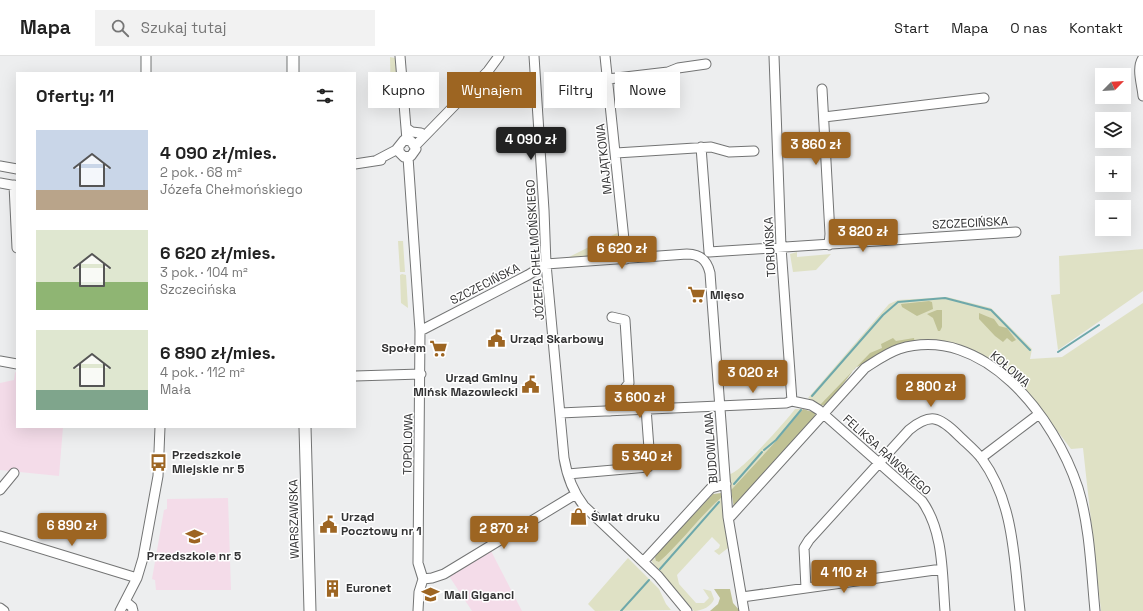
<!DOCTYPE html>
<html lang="pl">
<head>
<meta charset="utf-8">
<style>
  body { margin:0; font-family:"Space Grotesk",sans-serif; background:#f2f2f2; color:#222; height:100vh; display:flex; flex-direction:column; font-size:15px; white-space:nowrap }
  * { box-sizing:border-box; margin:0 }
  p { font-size:13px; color:#767676 }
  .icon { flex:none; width:22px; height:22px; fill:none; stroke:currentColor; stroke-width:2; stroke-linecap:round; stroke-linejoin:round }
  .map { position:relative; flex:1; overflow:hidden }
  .panel { position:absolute; left:16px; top:16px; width:340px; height:356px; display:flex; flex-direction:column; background:#fff; border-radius:0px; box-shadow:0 4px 16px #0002 }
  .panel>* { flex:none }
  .top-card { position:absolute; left:368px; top:16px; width:380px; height:36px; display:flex; gap:8px }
  .needle { width:26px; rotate:66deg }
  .controls { position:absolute; left:1095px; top:12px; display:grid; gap:8px }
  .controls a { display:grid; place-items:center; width:36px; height:36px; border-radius:0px; background:#fff; box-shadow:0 4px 16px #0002; font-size:20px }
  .price { position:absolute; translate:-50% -34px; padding:0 9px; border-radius:4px; background:#9d6522; color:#fff; font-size:13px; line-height:26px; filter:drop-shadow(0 1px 2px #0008) }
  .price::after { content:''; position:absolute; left:50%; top:24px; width:12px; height:9px; margin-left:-6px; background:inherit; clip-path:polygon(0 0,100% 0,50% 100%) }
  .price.active { background:#222; color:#fff }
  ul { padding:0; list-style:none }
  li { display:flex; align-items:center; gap:12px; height:100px; padding:0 20px }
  li span { display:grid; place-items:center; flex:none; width:112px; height:80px; border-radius:0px; color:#555 }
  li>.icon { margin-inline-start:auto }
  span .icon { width:48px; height:48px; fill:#fffc; stroke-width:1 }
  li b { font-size:17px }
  h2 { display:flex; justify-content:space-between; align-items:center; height:48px; padding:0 20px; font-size:17px }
  .pill { padding:0 14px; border-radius:0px; background:#fff; box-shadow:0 4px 16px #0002; font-size:14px; line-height:36px }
  .pill.active { background:#9d6522; color:#fff }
  header { display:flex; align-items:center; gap:24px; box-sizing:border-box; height:56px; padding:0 20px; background:#fff; border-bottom:1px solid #e0e0e0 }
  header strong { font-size:19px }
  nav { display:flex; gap:22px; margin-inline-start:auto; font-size:14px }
  .search { width:280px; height:36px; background:#f2f2f2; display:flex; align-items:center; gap:10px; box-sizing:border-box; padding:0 14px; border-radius:0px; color:#767676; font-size:15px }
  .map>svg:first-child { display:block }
  .education { fill:#f4dce9 }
  .green { fill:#dfe1c5 }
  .forest { fill:#c0c295 }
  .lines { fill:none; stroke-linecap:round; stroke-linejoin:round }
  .stream { stroke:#6ea8aa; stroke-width:2 }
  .minor-casing { stroke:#737474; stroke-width:11 }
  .major-casing { stroke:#737474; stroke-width:13 }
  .minor { stroke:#fff; stroke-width:9 }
  .major { stroke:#fff; stroke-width:11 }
  .labels { text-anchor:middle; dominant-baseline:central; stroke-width:3; stroke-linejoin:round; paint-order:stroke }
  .street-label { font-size:12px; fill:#323233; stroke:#fff }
  .poi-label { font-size:12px; font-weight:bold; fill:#323233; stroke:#fff; text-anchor:start }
</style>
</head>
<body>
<header>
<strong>Mapa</strong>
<div class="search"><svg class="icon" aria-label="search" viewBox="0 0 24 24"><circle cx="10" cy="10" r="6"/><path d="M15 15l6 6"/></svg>Szukaj tutaj</div>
<nav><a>Start</a><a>Mapa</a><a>O nas</a><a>Kontakt</a></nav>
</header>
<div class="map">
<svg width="1143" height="555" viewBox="0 0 1143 555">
  <rect width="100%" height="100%" fill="#edeeef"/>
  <path class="education" d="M15,316L17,317V371H63L59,420L0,414V327L14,324Z
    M228,442L231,534H156L155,524L152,523L164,454L167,453V443Z
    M491,495L522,555H472L449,520Z"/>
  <path class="green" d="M390,1L395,2L399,48L396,49L391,48Z
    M617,177L621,180V194L619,200L570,203L569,201Z
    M398,185H403L405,216H400Z
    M1143,193V235L1058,294L1051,239L1060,238L1059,200Z
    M797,196V201L831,198L816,214L793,216L790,198Z
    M402,218L406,219L408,252L401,247L400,219Z
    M947,241L991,252L1032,293L1030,303L1062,301L1143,247V555H1101L1083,392L1071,393L1026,334L1008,315L976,297L952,287L930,285L895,290L855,312L827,349L822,350L808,342L889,248L898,244Z
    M795,353H803L777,384L731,434L730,418C741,416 787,364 795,353Z
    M722,441L728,492L719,499L714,495L719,492L720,489L712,481L677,519L679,528L696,547H704L709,542L703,533L711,535L714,543C712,550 702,555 694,555L652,506V504L655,502L656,505L659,506C682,486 699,461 722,441Z
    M628,502L659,533L666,548L671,554L595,555L588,548Z"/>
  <path class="forest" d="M929,245L932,246L933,253L917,260L902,251L901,248Z
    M937,254H942V271L940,275H938L933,262L927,258Z
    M979,257C984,259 988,261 994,263L999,270L1007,272L1016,284L1012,286L1007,282L1003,286L995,280L979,263Z
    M893,282L896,285L914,282L915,287L895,290L855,312L827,349H820L870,297L882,292L881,288Z
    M803,353L816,357L814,361L817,364L734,452L731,434L777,384Z
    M721,437L722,441C699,461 682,486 659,506L656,505L655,502L656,498L713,438Z
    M714,533H730L733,547L740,555H710L718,548L720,542Z"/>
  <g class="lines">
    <path class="stream" d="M1058,296L1099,269
      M812,340L883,259L898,246L945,242L991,254L1030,294
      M764,394L776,384L801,354
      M734,428L762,396
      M660,513L719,446
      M621,555L649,524"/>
    <defs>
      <path id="minor" d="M146,0V17
        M400,0L407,84
        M534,0L544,154L546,208L564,402C567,420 573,436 584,450L658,520L687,555
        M605,0L626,203
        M774,0L781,191L792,345
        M1143,2C1136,12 1142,28 1143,40
        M608,23L668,16L678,12L706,8
        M822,33L830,178L829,189
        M824,61L984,42
        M406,72L412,76L421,77
        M415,90L488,15L499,0
        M701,91L709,196
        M616,97L711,91L729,96L754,95
        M408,101L420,275L418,507L423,523L419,536L418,555
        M377,104L396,94L404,84L411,85L416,93L411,100L404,101L399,96V91
        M355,108L381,104
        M0,110L17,113
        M0,127L17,130
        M14,129L17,192
        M709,196L1016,176
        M420,275L528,219L546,208L687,198C700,198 707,204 710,217L728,461L744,555
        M0,305L17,308
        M355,320L421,318
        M792,345L811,349L819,354L922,445C944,476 942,518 945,555
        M610,355V352L629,327L625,264L612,261
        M560,357L786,347L792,345
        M981,402L1039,358
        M568,418L648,411L650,406L646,352
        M0,434L14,417
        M728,461L731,460L865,312C876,305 887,297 899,293C984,267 1055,362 1078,432C1090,471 1091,514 1095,555
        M0,480L137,522
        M643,506L711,432L726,428
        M423,523L432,522L444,518L576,438
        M806,532L804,492L809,484L909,374C930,357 939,360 958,379C966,387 975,394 982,403C1014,447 1014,503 1020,555
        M742,541L942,513
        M126,546L132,551L133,555
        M0,552L4,555
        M120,555L137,522L143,502L158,420L160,371"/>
      <path id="major" d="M293,0V17
        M305,371L310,555"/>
    </defs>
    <use href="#minor" class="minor-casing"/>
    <use href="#major" class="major-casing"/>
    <use href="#minor" class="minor"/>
    <use href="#major" class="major"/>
  </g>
  <defs>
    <symbol id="supermarket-bare" viewBox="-9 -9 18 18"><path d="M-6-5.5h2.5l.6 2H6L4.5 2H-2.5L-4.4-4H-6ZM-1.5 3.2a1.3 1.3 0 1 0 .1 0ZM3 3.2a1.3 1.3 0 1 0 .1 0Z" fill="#9d6522" stroke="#fff" stroke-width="2.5" paint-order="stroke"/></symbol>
    <symbol id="civic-bare" viewBox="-9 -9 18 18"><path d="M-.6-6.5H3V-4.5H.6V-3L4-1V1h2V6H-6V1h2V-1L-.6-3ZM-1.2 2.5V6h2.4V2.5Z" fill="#9d6522" stroke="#fff" stroke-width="2.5" paint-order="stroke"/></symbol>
    <symbol id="bus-bare" viewBox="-9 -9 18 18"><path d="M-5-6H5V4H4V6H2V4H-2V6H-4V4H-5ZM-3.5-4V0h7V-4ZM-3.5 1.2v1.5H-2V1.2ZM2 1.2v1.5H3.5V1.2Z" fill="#9d6522" stroke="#fff" stroke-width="2.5" paint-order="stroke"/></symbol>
    <symbol id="shop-bare" viewBox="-9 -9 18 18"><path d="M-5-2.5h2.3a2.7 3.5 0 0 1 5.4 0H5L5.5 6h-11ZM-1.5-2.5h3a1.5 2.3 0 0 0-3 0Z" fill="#9d6522" stroke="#fff" stroke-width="2.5" paint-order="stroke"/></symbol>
    <symbol id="school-bare" viewBox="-9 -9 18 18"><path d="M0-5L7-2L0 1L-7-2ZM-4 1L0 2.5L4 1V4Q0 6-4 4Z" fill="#9d6522" stroke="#fff" stroke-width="2.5" paint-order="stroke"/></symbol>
    <symbol id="building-bare" viewBox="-9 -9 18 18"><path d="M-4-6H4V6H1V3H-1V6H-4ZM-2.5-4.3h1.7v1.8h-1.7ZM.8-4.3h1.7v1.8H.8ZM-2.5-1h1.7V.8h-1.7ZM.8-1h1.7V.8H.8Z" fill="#9d6522" stroke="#fff" stroke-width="2.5" paint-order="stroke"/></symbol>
  </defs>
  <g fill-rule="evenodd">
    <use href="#supermarket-bare" x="684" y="226" width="25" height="25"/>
    <use href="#civic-bare" x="484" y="270" width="25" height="25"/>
    <use href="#supermarket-bare" x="426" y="280" width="25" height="25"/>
    <use href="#civic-bare" x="518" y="316" width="25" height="25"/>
    <use href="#bus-bare" x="146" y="394" width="25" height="25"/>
    <use href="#shop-bare" x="566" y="448" width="25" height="25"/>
    <use href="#civic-bare" x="316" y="456" width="25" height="25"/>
    <use href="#school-bare" x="182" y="468" width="25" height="25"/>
    <use href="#building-bare" x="320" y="520" width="25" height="25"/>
    <use href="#school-bare" x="418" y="526" width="25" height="25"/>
  </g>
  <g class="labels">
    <g class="street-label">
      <text transform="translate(604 103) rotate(-96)">MAJĄTKOWA</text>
      <text transform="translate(970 167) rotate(-3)">SZCZECIŃSKA</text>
      <text transform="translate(770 191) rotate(-93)">TORUŃSKA</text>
      <text transform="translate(535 194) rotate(-94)">JÓZEFA CHEŁMOŃSKIEGO</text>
      <text transform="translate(485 228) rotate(-27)">SZCZECIŃSKA</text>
      <text transform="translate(1010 313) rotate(41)">KOŁOWA</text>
      <text transform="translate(408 388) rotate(-89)">TOPOLOWA</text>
      <text transform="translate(711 392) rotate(-94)">BUDOWLANA</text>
      <text transform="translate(887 399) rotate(42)">FELIKSA RAWSKIEGO</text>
      <text transform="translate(294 463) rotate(-91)">WARSZAWSKA</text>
    </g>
    <g class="poi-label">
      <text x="710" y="239">Mięso</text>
      <text x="510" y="283">Urząd Skarbowy</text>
      <text x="426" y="292" text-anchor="end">Społem</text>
      <text x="518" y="322" text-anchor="end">Urząd Gminy<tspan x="518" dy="14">Mińsk Mazowiecki</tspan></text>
      <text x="172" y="399">Przedszkole<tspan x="172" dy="14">Miejskie nr 5</tspan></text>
      <text x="341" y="461">Urząd<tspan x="341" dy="14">Pocztowy nr 1</tspan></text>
      <text x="591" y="461">Świat druku</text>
      <text x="194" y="500" text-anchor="middle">Przedszkole nr 5</text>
      <text x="346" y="532">Euronet</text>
      <text x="444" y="539">Mali Giganci</text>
    </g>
  </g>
</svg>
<div class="controls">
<a><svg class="needle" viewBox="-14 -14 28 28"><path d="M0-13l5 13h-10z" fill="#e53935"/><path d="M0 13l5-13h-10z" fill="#767676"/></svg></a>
<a><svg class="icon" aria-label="layers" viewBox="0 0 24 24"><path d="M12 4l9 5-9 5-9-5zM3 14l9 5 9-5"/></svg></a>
<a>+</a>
<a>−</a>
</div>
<b class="price active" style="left:531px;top:105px">4 090 zł</b>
<b class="price" style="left:816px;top:110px">3 860 zł</b>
<b class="price" style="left:863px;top:197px">3 820 zł</b>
<b class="price" style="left:622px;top:214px">6 620 zł</b>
<b class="price" style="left:753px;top:338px">3 020 zł</b>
<b class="price" style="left:931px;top:352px">2 800 zł</b>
<b class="price" style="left:640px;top:363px">3 600 zł</b>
<b class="price" style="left:647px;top:422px">5 340 zł</b>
<b class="price" style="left:72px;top:491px">6 890 zł</b>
<b class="price" style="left:504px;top:494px">2 870 zł</b>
<b class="price" style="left:844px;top:538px">4 110 zł</b>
<div class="top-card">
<a class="pill">Kupno</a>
<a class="pill active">Wynajem</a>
<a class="pill">Filtry</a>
<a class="pill">Nowe</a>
</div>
<section class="panel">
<h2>Oferty: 11<svg class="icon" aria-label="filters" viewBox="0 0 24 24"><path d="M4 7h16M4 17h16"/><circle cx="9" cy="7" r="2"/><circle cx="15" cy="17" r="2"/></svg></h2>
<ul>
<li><span style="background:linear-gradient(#c9d6e8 75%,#b9a48a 0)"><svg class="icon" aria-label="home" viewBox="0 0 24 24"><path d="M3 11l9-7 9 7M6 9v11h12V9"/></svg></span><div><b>4 090 zł/mies.</b><p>2 pok. · 68 m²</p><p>Józefa Chełmońskiego</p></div></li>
<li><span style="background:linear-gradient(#dfe7d0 65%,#8fb573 0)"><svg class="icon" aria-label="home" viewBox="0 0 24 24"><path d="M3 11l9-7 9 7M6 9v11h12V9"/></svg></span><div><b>6 620 zł/mies.</b><p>3 pok. · 104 m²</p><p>Szczecińska</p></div></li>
<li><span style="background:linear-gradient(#dfe7d0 75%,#7fa58c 0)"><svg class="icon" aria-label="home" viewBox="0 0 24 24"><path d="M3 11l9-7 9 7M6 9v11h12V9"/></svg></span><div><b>6 890 zł/mies.</b><p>4 pok. · 112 m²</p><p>Mała</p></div></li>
</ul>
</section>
</div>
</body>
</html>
